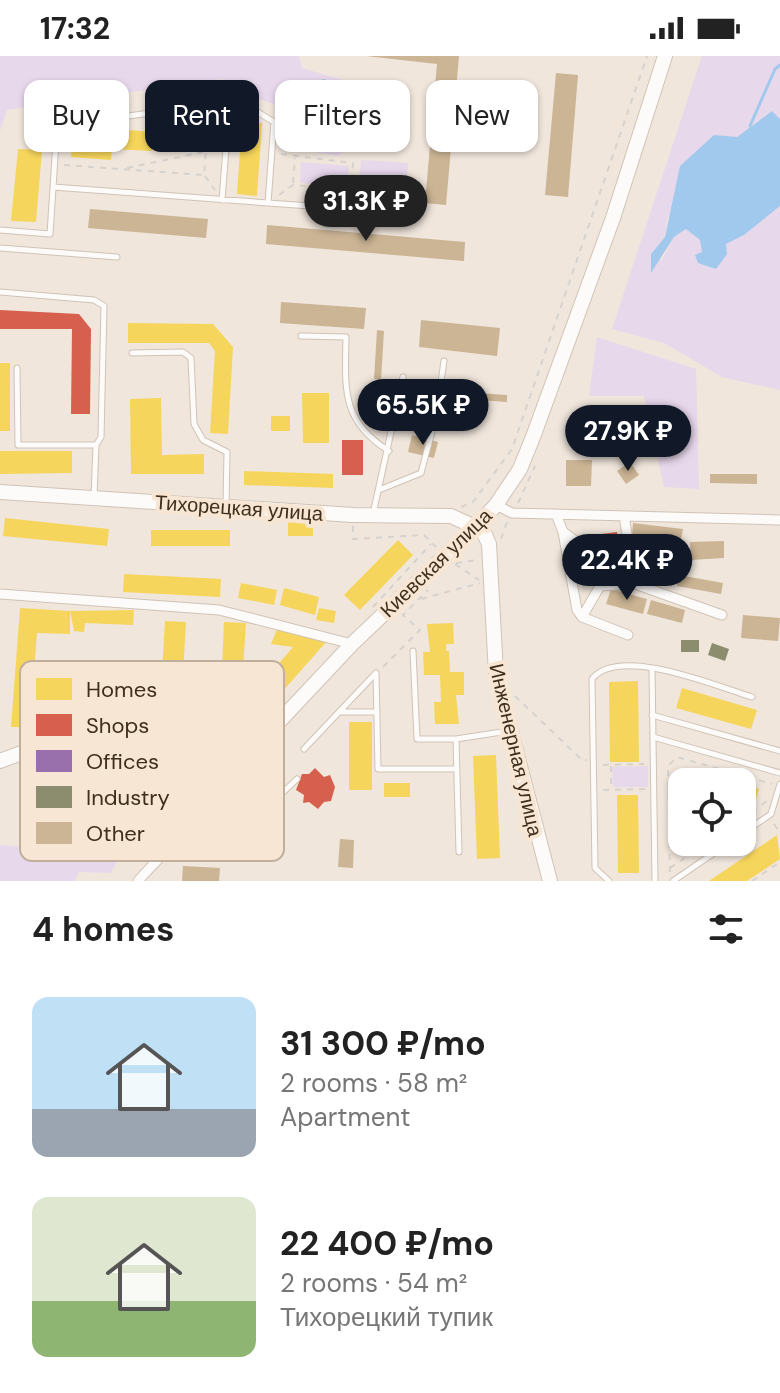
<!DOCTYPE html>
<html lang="en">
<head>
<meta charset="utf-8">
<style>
  body { margin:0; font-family:"DM Sans",sans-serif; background:#f2f2f2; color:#222; height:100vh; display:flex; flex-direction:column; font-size:30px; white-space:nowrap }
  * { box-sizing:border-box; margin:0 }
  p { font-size:26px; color:#767676 }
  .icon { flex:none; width:44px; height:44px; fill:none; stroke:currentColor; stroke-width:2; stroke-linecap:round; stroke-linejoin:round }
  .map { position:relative; height:825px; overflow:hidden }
  .drawer { display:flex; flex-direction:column; background:#fff; flex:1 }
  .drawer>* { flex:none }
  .top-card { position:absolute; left:24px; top:24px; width:732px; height:72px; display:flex; gap:16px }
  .fabs { position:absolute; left:668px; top:712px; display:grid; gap:16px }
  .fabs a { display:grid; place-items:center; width:88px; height:88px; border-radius:16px; background:#fff; box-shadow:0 2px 6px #0004; font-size:40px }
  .price { position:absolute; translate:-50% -68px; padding:0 18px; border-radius:28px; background:#111827; color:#fff; font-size:26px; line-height:52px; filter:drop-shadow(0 2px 4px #0008) }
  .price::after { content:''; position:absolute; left:50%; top:48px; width:24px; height:18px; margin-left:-12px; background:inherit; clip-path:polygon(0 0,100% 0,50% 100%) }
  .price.selected { background:#222; color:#fff }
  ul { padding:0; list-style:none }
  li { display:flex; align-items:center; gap:24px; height:200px; padding:0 32px }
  li span { display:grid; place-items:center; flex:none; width:224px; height:160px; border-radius:16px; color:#555 }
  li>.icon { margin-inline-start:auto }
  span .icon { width:96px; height:96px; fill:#fffc; stroke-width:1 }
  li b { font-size:34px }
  h2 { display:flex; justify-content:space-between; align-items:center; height:96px; padding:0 32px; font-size:34px }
  .tag { padding:0 28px; border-radius:16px; background:#fff; box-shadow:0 2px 6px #0004; font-size:28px; line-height:72px }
  .tag.selected { background:#111827; color:#fff }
  .status { display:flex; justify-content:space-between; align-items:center; height:56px; padding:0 40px; background:#fff; direction:ltr }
  .status svg { height:22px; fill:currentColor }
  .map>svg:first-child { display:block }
  .green { fill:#e8d8ec; fill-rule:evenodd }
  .water { fill:#a0c9ed }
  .homes { fill:#f6d55c }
  .shops { fill:#d6604d }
  .industry { fill:#8c8c6e }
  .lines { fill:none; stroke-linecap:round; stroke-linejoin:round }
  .stream { stroke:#a0c9ed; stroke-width:3 }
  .building { fill:#ccb595 }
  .lane-casing { stroke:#d0c3b6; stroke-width:7 }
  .street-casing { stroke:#d0c3b6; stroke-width:11 }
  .secondary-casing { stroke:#d0c3b6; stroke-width:16 }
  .primary-casing { stroke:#d0c3b6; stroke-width:16 }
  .path { stroke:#d6d2ce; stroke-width:2; stroke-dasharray:6 6; stroke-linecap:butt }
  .lane { stroke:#fdfbfa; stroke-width:5 }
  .street { stroke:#fdfbfa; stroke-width:9 }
  .secondary { stroke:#fdfbfa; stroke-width:14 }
  .primary { stroke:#fdfbfa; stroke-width:14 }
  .labels { text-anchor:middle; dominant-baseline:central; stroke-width:8; stroke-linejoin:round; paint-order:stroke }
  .street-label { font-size:20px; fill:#3f2e1c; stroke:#f8e6d4 }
  .key { fill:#f8e6d4; stroke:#c0af9d; stroke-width:2 }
  .key-label { font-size:22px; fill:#3f2e1c }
</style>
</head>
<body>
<div class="status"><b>17:32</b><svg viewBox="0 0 49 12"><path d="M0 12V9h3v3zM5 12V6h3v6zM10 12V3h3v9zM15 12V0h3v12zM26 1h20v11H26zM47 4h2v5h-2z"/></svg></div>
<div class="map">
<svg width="780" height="825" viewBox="0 0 780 825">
  <rect width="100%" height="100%" fill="#f0e6dc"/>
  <path class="green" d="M0,0H299L302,12L363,30L357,81L338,100L298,93V71L292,55L249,39L223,23L7,54L0,75ZM307,28L353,50L346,61L345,85L333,93L302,85C302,63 313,49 307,28Z
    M702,0H780V63L772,55L737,81L667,163L665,181L651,198L661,205L674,181L686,173L700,184L702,196L720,205L727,198L726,188L744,179L780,150V334L722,321L664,287L612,273Z
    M361,104L408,107L406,136L359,132Z
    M301,106L349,110L347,130L300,127Z
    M597,281L696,313L699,433L664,431L644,340H589Z
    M648,710V731H613L612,711Z
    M81,777L126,792L110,817L79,816L75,825H0V789L62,794Z"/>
  <path class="water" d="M324,23L353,34C353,53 343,66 345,84L333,93L302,86L295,53L302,45L312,43L306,28Z
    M772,55L780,63V150L744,179L726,188L727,198L716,213L698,207L695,199L702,196L700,184L686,173L674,181L651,217V198L665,181L680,110L714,79L737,81Z"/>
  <path class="homes" d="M197,58L257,63L256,67H262L257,140L237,138L241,81L194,77L193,89L153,86L152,95L112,93L111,104L71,101L73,81L113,84L114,73L154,76L155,67L196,70Z
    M18,93L42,94L36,166L11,165Z
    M128,267L213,268L233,291L228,378L210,377L215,295L209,287H128Z
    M0,307H10V375H0Z
    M302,337H329V387H303Z
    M161,342L162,399L204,398V418H131L130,343Z
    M271,360H290V375H271Z
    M0,395H72V417L0,418Z
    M244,415L333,418V432L244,429Z
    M5,462L109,473L107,490L3,480Z
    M288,466H313V480H288Z
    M151,474H230V490H151Z
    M398,484L413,499L360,554L344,539Z
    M124,518L221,523L220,541L123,536Z
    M241,527L277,534L274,549L238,542Z
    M284,532L319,541L315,559L280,549Z
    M20,552L70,555V578L37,577L30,671H11Z
    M319,552L336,555L334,567L316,564Z
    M134,554L133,569L85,567L84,576L74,575L70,555Z
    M165,565L186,566L183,618L162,616Z
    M224,566L246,567L243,615L222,613Z
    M453,567L454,588H446V595H449L450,616H464V639H456L459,668H435L434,646H441L440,619H424L423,596H430L427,568Z
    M277,573L327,585L244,679L152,675V679L40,677V660L152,662V656L234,660L293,591L271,588Z
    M638,625L639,706H610L609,626Z
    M682,632L757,654L751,673L676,652Z
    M349,666H372V734H349Z
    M496,699L500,802L477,803L473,700Z
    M684,712L730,725V726H682V733L678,732Z
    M384,727H410V741H384Z
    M742,728L759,733L753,753L742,750Z
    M617,739H638L639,817H618Z
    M777,779L780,803L747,825H709Z"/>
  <path class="shops" d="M0,254L79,258L91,273L90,358H71L72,273H0Z
    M342,384H363V419H342Z
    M617,476L622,521L598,524L593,479Z
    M315,712L324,721L330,719L335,731L331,745L324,746L318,753L309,746L303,747L304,739L296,734L302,718H309Z"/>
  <path class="industry" d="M681,584H699V596H681Z
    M712,587L729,593L725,605L708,599Z"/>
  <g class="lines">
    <path class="stream" d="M750,70L775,13L780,9"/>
  </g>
  <path class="building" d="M366,0H459L446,149L425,147L437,8Z
    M556,17L578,19L568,141L545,139Z
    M90,153L208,163L206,182L88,172Z
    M267,169L465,186L464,205L266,188Z
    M281,246L366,252L364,273L280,267Z
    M421,264L500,272L497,300L419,291Z
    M377,274L384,275L381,324L374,323Z
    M409,328L433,329V339L408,337Z
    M465,336L507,339V346L465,343Z
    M404,355L423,358L420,373L402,370Z
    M412,379L438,386L434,402L408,396Z
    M566,404H592L591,430H566Z
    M630,406L639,419L626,428L617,415Z
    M710,418H757V428L710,427Z
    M633,467L683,473L673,526L649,521L657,483L632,480Z
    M724,485V502L691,504L690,486Z
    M679,519L723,527L721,538L677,530Z
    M611,533L647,543L643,558L606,548Z
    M651,544L685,554L682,567L647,558Z
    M743,559L780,562L778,585L741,582Z
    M340,783L354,784L353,812L338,811Z
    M183,810L220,812L219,825H182Z"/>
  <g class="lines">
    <defs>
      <path id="lane" d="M53,131L268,147
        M222,144L226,92
        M0,174L50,178L57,70L200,50L254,54L274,66L268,147L408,157
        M0,192L117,201
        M0,236L94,244L104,250L101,381L96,389
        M301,280L346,281C345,333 341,365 389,395
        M132,297L183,296L191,302L194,368L203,384L227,396L226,449
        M17,312L18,389H96L94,441
        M399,350L437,354
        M379,434L421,417L436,360L444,305
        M373,458L403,321
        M413,595L417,683H456
        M652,612L655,825
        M339,656H377
        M652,659L780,695
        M653,681L780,717
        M32,692L35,654L137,658
        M304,693L376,617L378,713H456
        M234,714L277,742L297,723
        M742,778L771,758L780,728
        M459,796L456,683L508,675
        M609,825L595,812L592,623C619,589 716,630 752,641
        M673,825L730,786"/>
      <path id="street" d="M496,449L512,457L780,464
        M556,458L563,476L581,489L587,514
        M563,476L577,554L582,561L628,579
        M635,528L722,559
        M0,538L219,554L352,588
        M582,561L600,530L635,528L624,460
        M138,825C165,793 235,736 236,696"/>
      <path id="secondary" d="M0,436L353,459L451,460L475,471"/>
      <path id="primary" d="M475,471L484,477L489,488L496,618L550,825
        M0,705L32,693L78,690L236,696L258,688L352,588L475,471L496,449L520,413L533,381L613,162L665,0"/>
    </defs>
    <use href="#lane" class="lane-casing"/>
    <use href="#street" class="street-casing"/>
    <use href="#secondary" class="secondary-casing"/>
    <use href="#primary" class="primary-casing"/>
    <path class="path" d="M232,93L240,95
      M281,98L353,107L350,144
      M64,109L204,119L206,94
      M127,112L218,93
      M205,120L215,134
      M293,127L295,102
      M279,139L293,129L410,137
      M518,447L535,410
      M461,451L473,446L512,393L647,0
      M353,470V483L424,479L436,491
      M501,483L507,466
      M456,507L478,504
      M455,508L479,524
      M421,543L480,527
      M373,551L431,488
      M383,611L420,574L403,559L428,534
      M515,640L582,704H587
      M603,709L644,708
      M611,710V732
      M216,723V709
      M603,734L645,733
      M670,746L682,750
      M742,763L767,745
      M774,768L780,777
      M670,812L708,786
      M670,816L668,710L677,701L772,728
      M752,825L780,806"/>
    <use href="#lane" class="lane"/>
    <use href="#street" class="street"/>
    <use href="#secondary" class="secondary"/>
    <use href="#primary" class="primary"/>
  </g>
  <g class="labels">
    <g class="street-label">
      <text transform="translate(239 452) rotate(4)">Тихорецкая улица</text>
      <text transform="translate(436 507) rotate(-44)">Киевская улица</text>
      <text transform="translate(516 694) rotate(77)">Инженерная улица</text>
    </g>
  </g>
  <rect x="20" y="605" width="264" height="200" rx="12" class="key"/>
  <rect x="36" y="622" width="36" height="22" fill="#f6d55c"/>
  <rect x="36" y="658" width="36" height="22" fill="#d6604d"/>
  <rect x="36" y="694" width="36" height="22" fill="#9970ab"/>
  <rect x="36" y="730" width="36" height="22" fill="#8c8c6e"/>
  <rect x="36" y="766" width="36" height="22" fill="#ccb595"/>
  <g class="key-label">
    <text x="86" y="641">Homes</text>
    <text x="86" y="677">Shops</text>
    <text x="86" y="713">Offices</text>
    <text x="86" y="749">Industry</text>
    <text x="86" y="785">Other</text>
  </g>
</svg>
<div class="fabs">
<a><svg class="icon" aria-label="locate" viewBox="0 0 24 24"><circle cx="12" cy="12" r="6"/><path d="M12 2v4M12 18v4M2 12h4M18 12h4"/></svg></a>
</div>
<b class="price selected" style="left:366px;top:187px">31.3K ₽</b>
<b class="price" style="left:423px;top:391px">65.5K ₽</b>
<b class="price" style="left:628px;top:417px">27.9K ₽</b>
<b class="price" style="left:627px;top:546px">22.4K ₽</b>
<div class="top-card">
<a class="tag">Buy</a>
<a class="tag selected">Rent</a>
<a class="tag">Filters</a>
<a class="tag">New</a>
</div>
</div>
<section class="drawer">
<h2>4 homes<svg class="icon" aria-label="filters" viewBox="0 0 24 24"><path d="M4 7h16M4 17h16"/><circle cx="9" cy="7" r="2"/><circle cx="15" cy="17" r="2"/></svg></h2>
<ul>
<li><span style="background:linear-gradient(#bfe0f5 70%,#9aa5b1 0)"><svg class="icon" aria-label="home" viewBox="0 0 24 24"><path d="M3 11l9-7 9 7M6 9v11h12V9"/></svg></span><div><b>31 300 ₽/mo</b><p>2 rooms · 58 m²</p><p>Apartment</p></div></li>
<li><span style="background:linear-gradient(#dfe7d0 65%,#8fb573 0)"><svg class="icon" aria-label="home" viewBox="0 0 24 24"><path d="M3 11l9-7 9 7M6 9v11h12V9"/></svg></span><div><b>22 400 ₽/mo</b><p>2 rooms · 54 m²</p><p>Тихорецкий тупик</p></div></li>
</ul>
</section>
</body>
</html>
